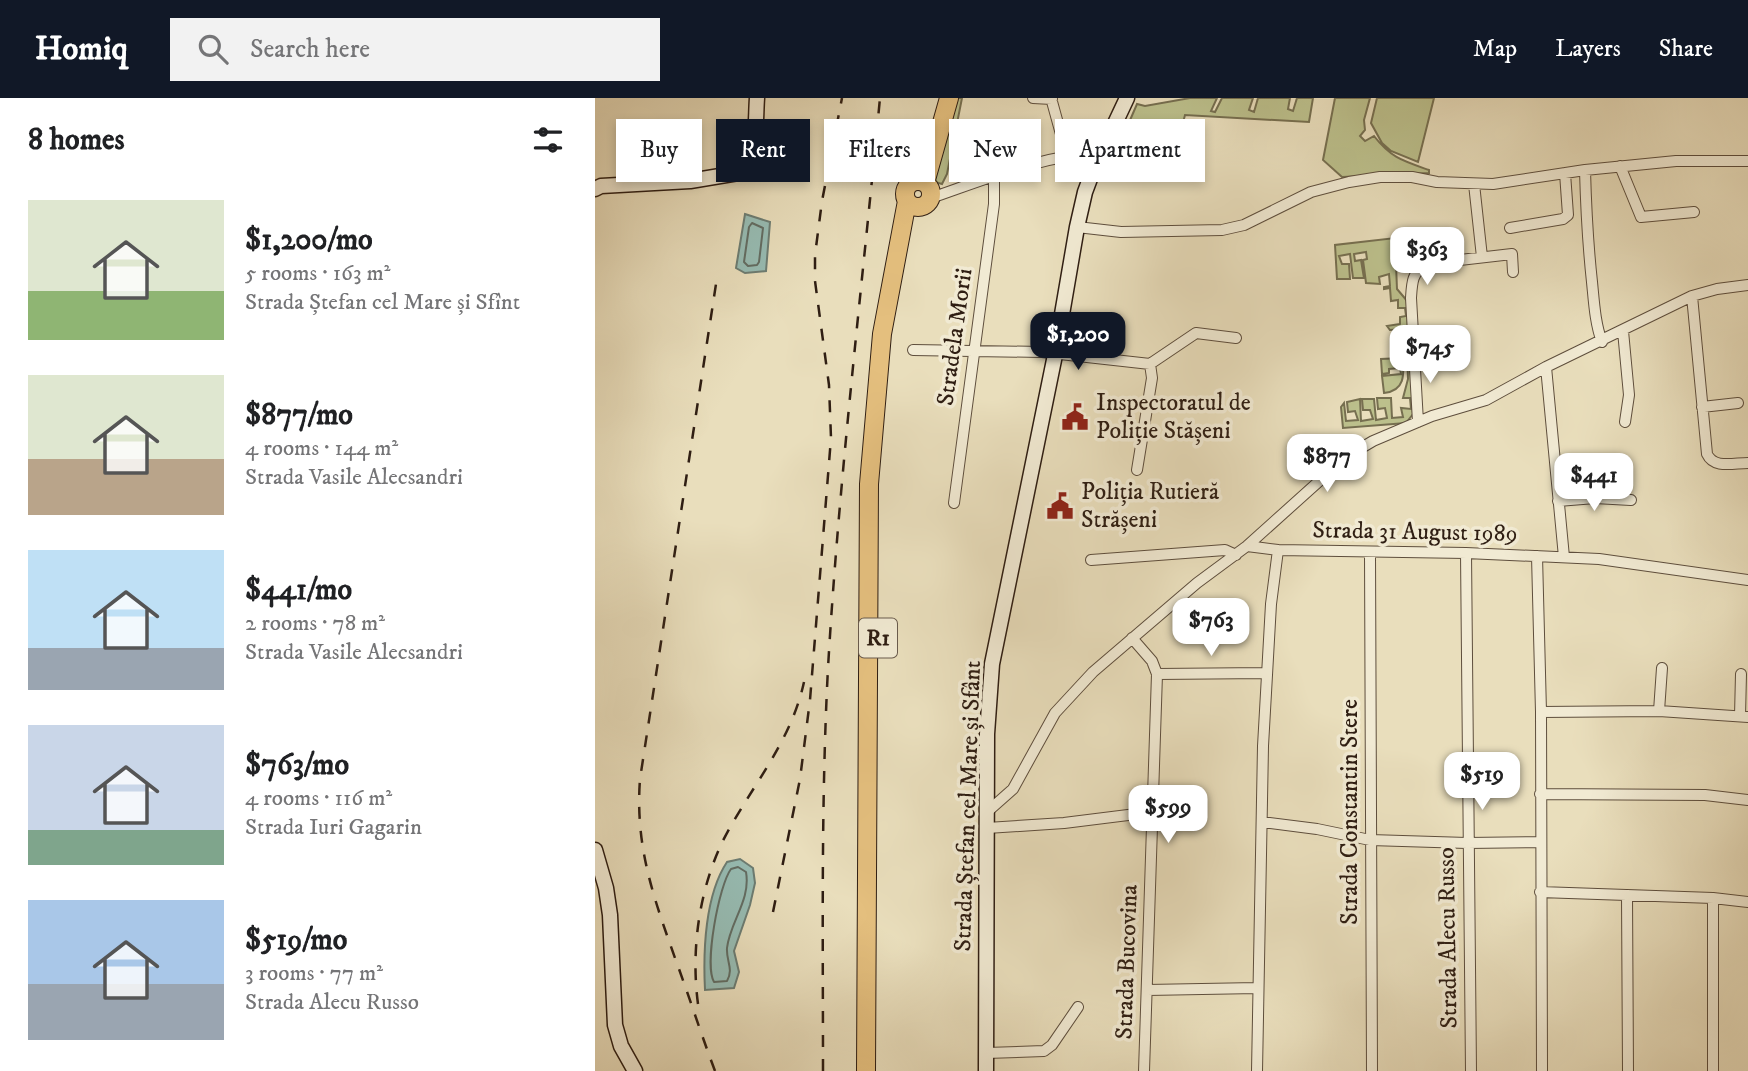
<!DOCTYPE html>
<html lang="en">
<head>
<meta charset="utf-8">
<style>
  body { margin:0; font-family:"IM FELL DW Pica",serif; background:#f2f2f2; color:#202124; height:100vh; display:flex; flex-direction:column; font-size:26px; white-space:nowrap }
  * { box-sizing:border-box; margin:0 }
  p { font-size:23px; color:#757577 }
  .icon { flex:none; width:38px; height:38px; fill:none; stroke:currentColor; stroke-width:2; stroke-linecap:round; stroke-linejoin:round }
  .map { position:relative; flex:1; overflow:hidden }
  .panel { display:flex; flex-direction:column; background:#fff; width:595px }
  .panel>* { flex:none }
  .banner { position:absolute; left:21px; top:21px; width:665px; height:63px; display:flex; gap:14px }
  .price { position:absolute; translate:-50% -60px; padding:0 16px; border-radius:14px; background:#fff; color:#222; font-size:23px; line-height:46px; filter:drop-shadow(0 2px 4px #0008) }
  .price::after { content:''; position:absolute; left:50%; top:42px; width:21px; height:16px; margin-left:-10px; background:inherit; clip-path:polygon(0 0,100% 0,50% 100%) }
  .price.current { background:#111827; color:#fff }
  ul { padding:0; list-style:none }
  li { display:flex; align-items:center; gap:21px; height:175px; padding:0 28px }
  li span { display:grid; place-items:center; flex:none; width:196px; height:140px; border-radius:0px; color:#555 }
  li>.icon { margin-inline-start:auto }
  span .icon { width:84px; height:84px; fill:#fffc; stroke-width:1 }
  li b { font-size:30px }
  h2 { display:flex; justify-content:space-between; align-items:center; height:84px; padding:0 28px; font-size:30px }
  .chip { padding:0 24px; border-radius:0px; background:#fff; box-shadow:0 4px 10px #0003; font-size:24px; line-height:63px }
  .chip.current { background:#111827; color:#fff }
  header { display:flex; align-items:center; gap:42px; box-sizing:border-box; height:98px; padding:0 35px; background:#111827; color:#fff }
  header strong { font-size:33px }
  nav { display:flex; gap:38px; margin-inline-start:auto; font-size:24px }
  .search { width:490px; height:63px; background:#f2f2f2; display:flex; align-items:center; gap:18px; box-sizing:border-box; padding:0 24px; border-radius:0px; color:#757577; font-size:26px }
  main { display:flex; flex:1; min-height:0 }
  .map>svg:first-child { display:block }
  .green { fill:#bcc08c; stroke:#766f50; stroke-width:2 }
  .water { fill:#97bcb3; stroke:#6d7d73; stroke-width:2 }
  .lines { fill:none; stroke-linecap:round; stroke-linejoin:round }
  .shore { stroke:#636d63; stroke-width:2 }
  .street-casing { stroke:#5e4e3d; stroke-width:12 }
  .secondary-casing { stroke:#2f1e13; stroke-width:17 }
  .highway-casing { stroke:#2f1e13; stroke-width:20 }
  .street { stroke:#f1ead3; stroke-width:10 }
  .secondary { stroke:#f1ead3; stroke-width:14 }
  .highway { stroke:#e4bf7e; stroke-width:18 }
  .rail { stroke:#2f1e13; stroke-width:2.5; stroke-dasharray:12 12; stroke-linecap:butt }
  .labels { text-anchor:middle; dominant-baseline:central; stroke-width:7; stroke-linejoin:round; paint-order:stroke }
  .shield { fill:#f1ead3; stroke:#695b4d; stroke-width:2 }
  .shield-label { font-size:23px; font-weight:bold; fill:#2f1e13 }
  .street-label { font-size:24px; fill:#2f1e13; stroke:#f1ead3 }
  .poi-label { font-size:24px; fill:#2f1e13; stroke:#f1ead3; text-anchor:start }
</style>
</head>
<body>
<header>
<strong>Homiq</strong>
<div class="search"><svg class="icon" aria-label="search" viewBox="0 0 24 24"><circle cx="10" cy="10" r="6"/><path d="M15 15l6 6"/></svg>Search here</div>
<nav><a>Map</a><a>Layers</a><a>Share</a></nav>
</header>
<main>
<section class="panel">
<h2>8 homes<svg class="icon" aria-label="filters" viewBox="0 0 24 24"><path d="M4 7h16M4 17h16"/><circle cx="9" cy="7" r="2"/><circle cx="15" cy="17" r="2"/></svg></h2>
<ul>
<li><span style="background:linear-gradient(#dfe7d0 65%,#8fb573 0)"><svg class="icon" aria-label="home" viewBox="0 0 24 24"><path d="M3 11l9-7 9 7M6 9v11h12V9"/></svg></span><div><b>$1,200/mo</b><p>5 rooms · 163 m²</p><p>Strada Ștefan cel Mare și Sfînt</p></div></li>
<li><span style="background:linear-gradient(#dfe7d0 60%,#b9a48a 0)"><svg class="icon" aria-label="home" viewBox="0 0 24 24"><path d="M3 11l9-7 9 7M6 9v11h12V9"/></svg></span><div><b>$877/mo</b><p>4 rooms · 144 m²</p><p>Strada Vasile Alecsandri</p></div></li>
<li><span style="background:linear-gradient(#bfe0f5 70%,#9aa5b1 0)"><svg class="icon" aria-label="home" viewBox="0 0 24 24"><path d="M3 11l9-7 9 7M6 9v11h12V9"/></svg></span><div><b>$441/mo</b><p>2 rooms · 78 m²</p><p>Strada Vasile Alecsandri</p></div></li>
<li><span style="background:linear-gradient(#c9d6e8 75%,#7fa58c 0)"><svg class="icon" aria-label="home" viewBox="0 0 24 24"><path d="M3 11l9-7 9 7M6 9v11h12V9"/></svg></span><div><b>$763/mo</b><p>4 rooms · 116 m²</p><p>Strada Iuri Gagarin</p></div></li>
<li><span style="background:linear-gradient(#a9c7e8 60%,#9aa5b1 0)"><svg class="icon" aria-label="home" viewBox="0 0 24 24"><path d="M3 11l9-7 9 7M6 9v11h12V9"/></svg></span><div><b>$519/mo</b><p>3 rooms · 77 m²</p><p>Strada Alecu Russo</p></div></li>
</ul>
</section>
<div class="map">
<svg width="1153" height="973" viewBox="0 0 1153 973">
  <rect width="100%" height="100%" fill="#e9debc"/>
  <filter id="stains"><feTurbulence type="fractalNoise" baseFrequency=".00286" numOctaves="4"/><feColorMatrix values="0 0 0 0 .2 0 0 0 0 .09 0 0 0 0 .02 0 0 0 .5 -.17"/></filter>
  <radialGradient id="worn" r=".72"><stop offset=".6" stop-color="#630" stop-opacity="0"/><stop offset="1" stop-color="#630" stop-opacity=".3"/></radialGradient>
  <path class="green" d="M360,0H367L352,76L347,86L340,84L338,79Z
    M595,0H622L616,13L620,14L627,0H658L654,12L659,14L663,0H695L693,11L698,13L702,0H718L714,24L590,17L580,55L526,43L542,6L550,8Z
    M740,0H775L769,22L770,32L765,38L770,43L779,38C796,60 808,63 834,72V75L747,79L728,62Z
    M782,0H839L823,64L796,53L787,45L776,25Z
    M800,140L802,191L813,204L818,316L811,325L748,330L746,309L749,305L751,323L763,322L760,313L753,314L752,304L765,301L766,323L778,321L775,312H768L767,301H779L781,322L792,320L790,310L783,311L782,300H796L797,320L808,319L806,310L816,311L815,300H808L813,281L811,231L795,232L792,228L805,226V219L811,218L810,210H803V202L796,203L795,190L789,191V189L795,188L794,176L784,179L785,186L771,185L768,162L772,161L771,154L759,156L760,163L766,162L769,180H758L755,156L744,158L747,166H754L755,181H742L740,147Z
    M808,260C809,277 810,293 789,295L787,278L806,276L805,270L794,271V275L787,276L786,261Z"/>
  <path class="water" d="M150,116L175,124L171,173L150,175L141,170Z
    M145,761L158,770L160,785L155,807L139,853L144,874L139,890L110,892C108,853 110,797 132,764Z"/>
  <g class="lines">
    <path class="shore" d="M157,125L168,130L164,164L162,167L153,168L149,164L154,129Z
      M143,769L151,774C156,802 135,824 132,850C131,863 139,871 132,883L119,884C109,867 124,787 136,771Z"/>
    <defs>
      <path id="street" d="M438,0L457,1
        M456,0L472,58
        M1025,68L1046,119L1099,114
        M990,72C991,110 993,147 997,184C999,204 1000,225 1007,244
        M879,86L887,159
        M336,100C391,81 449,57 508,54
        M482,129L526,134L627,132L649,127L716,94L754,84L785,79H817L842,84L898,86L990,72L1081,63H1153
        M915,130L968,121L973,117L970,75
        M1097,198L1112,356C1119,371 1138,365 1153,365
        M1028,233L1034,297L1030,324
        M318,252L447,254L555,266L601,235L641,240
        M951,269L969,459
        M1107,309L1143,305
        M823,324L816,200C817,184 817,176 830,166L917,156L918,174
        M542,372L557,280L555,266
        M963,403L1000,400L1036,402
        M359,405L399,106V78
        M652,448L683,452L871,455L1004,461L1153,482
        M775,455L777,973
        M871,455L876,973
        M942,458L946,614L947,973
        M496,462L630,452L641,457
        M537,540L557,563L562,576L549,973
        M562,576L671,575
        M1064,613L1067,570
        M946,614L1064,613L1153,619
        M1145,618L1146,576
        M945,696L1110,697L1153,702
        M392,714L418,691L460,615L498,574L602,485L652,448L751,359L778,343L837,318L891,302L951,269L1097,198L1122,191L1153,187
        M667,724L722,731L775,742L872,745L946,744
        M392,730L469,725L557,714
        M945,794L1118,800L1153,804
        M1032,797L1033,973
        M1118,800V973
        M552,892L662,890
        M391,955L449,953L457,947L483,909
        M662,973L668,648L676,506L683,452"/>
      <path id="secondary" d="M0,91L6,88L95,83L143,75C164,56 160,26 162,0
        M0,752L11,790L15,817L20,927L26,948L40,973
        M391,973L392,636L397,566L460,257L482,129L490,94L499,70L532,0"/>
      <path id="highway" d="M310 96a13 13 0 1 1 26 0a13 13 0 1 1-26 0Z
        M330,85L354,0
        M271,973L274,386L287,236L312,103"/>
    </defs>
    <use href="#street" class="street-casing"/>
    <use href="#secondary" class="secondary-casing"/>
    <use href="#highway" class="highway-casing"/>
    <use href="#street" class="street"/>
    <use href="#secondary" class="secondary"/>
    <use href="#highway" class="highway"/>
    <path class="rail" d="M178,814L205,681L215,602L236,340L234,287L220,183V157L227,103L247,0
      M103,906C95,846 106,778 137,726C164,679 197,639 209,584
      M120,973C106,936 94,898 80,860C58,798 40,748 45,681L121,186
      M228,973C228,839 226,704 233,570C244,380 267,190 285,0"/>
  </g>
  <defs>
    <symbol id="civic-bare" viewBox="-9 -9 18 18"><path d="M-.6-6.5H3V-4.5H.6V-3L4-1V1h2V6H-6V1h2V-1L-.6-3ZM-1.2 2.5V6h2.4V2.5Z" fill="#8f2418" stroke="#f1ead3" stroke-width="2.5" paint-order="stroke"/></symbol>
  </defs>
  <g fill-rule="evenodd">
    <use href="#civic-bare" x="461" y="300" width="38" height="38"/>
    <use href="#civic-bare" x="446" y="389" width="38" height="38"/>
  </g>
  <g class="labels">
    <rect class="shield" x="264" y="520.5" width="38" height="39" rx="5"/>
    <g class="shield-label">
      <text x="283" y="540">R1</text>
    </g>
    <g class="street-label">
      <text transform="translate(360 239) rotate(-82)">Stradela Morii</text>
      <text transform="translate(820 434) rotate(1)">Strada 31 August 1989</text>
      <text transform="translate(373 708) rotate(-88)">Strada Ștefan cel Mare și Sfânt</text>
      <text transform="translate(755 714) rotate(-90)">Strada Constantin Stere</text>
      <text transform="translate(853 840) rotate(-91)">Strada Alecu Russo</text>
      <text transform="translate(532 864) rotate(-88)">Strada Bucovina</text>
    </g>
    <g class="poi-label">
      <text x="501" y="305">Inspectoratul de<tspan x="501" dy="28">Poliție Stășeni</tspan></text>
      <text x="486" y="394">Poliția Rutieră<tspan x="486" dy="28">Strășeni</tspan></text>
    </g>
  </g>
  <rect width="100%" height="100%" filter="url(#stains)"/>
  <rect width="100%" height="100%" fill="url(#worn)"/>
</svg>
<b class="price" style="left:832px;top:189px">$363</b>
<b class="price current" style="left:483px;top:274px">$1,200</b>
<b class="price" style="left:835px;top:287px">$745</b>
<b class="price" style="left:732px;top:396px">$877</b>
<b class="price" style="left:999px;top:415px">$441</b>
<b class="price" style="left:616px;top:560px">$763</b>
<b class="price" style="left:887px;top:714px">$519</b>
<b class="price" style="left:573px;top:747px">$599</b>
<div class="banner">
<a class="chip">Buy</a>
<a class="chip current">Rent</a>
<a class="chip">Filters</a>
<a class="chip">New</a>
<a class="chip">Apartment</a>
</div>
</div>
</main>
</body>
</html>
